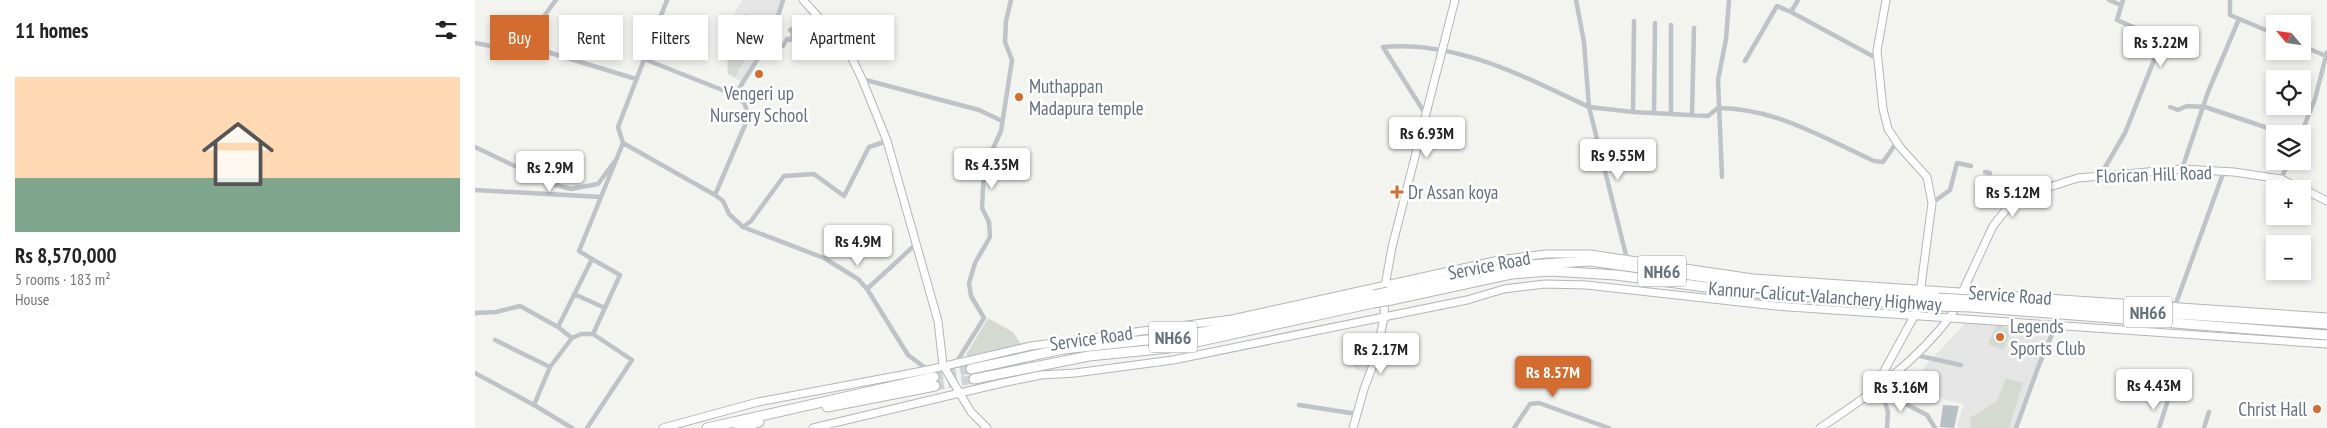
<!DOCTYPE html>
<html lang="en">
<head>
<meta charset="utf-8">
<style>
  body { margin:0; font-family:"PT Sans Narrow",sans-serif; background:#f6f6f6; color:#222; height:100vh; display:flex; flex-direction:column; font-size:19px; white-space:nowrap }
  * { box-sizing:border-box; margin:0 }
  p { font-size:16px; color:#767676 }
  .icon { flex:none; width:28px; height:28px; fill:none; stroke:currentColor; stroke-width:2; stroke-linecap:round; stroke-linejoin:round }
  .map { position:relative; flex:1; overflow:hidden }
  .details { display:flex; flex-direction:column; background:#fff; width:475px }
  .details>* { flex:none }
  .top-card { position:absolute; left:15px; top:15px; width:475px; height:45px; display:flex; gap:10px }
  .needle { width:32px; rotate:299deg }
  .tools { position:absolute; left:1791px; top:15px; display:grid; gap:10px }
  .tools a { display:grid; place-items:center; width:45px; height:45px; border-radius:0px; background:#fff; box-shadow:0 2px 8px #0003; font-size:25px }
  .price { position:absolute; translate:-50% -42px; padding:0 11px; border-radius:5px; background:#fff; color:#222; font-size:16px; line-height:32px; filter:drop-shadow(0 1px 2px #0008) }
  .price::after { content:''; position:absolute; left:50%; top:30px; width:15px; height:11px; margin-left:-8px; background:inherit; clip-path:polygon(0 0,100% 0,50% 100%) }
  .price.active { background:#d46c30; color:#fff }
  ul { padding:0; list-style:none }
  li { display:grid; align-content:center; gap:10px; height:265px; padding:0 15px }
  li+li { border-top:1px solid #e0e0e0 }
  li span { display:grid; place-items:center; height:155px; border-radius:0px; color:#555 }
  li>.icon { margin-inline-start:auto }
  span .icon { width:90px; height:90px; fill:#fffc; stroke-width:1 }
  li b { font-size:21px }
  h2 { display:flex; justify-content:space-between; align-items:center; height:60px; padding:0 15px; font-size:21px }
  .tag { padding:0 18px; border-radius:0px; background:#fff; box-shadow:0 2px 8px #0003; font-size:18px; line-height:45px }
  .tag.active { background:#d46c30; color:#fff }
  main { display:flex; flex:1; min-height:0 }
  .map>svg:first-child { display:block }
  .built { fill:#e4e5e4 }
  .green { fill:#d4dad2 }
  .water { fill:#b7c0c5 }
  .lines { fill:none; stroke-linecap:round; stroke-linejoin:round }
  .highway-tunnel { stroke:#d0d3d4; stroke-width:9; stroke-dasharray:9 4.5; stroke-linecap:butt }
  .secondary-casing { stroke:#b2b5ba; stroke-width:9 }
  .highway-casing { stroke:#b2b5b8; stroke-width:11 }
  .street { stroke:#bfc2c6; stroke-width:4.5 }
  .secondary { stroke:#fff; stroke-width:7 }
  .highway { stroke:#fff; stroke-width:9 }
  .highway-bridge-casing { stroke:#b2b5b8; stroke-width:11; stroke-linecap:butt }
  .highway-bridge { stroke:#fff; stroke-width:9 }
  .poi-dot { fill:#d46c30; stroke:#fff; stroke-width:2 }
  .labels { text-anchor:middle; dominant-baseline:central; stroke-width:5; stroke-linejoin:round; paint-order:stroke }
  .shield { fill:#fff; stroke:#939ba5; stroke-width:1 }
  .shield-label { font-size:18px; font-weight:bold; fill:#65707f }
  .poi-label { font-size:19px; fill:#65707f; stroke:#fff; text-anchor:start }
  .street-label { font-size:19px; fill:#65707f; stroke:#fff }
</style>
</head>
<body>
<main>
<section class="details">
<h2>11 homes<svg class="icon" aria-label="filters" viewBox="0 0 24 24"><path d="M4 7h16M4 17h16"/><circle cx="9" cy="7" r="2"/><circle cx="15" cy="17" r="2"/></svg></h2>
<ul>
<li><span style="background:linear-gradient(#ffd9b3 65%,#7fa58c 0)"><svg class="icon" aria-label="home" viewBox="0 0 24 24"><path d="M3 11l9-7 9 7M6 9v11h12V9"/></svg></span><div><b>Rs 8,570,000</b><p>5 rooms · 183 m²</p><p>House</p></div></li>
</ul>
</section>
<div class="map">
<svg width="1852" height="428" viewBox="0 0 1852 428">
  <rect width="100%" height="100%" fill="#f3f4f0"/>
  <path class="built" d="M267,0H305L302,18L267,82L252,74L253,30L252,27Z
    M1495,318L1540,324L1576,332L1539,428H1486L1482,426L1489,404L1471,400L1450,391L1448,368Z
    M879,343H884L901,350L893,373L881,370L874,357Z"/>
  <path class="green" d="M271,13L289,23L282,35L264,25Z
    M255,30L279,43L260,77L253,73Z
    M513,318L538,332L547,346L496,360L491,355Z
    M1522,324L1537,330L1528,350L1513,344Z
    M1531,378L1548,383L1534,428H1496L1495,418L1522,401Z"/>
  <path class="water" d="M1468,405L1484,406L1479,428L1465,427Z"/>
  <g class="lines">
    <path class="highway-tunnel" d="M459,377L496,369
      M460,386L499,379"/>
    <defs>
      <path id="secondary" d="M328,0L373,50L387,79L412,141L463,321L468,365L496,412L512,428
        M1828,189L1852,201
        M1402,384L1443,309L1457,203L1452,177L1425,147L1413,129L1408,109L1402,51L1411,0
        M188,428L283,402L453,370L556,346L757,319L1024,260L1071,254H1115L1278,278L1852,317
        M338,428L527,383L566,375L600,373L698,360L992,300L1029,289L1070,284L1111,285L1301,306L1852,344
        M878,428L889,389L901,357L909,317L910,286L917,247L980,0
        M1345,428C1392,397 1443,361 1477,314L1518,226L1538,201L1565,190L1603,178L1707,169L1759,172L1806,179L1827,189"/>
      <path id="highway" d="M913,292L1038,266L1115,261L1294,286L1463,298
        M916,300L1036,274L1076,271L1141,275L1268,292L1461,306
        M1495,300L1852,324
        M1496,307L1852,335
        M496,369L588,349L709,336L899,295
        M499,379L614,356L694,348L898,303
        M352,407L460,386
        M232,428L459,377
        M263,428L284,422"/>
    </defs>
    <use href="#secondary" class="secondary-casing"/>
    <use href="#highway" class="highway-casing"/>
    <path class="street" d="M192,0L143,127L148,143L240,195L248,201L254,214L268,227L349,258L383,279L392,289L433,355L453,370
      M1101,0L1109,42L1114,107L1158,112
      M1323,0L1316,12L1403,59
      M1634,0L1646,5
      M1755,0V15L1800,34
      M1159,21L1158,112L1233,116L1243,108C1300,108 1349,138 1399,161L1408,162L1422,142
      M1196,25V114
      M0,43L37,50L53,46L67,19L81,0
      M53,46L161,79
      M308,46L312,39L315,40L319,34L315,30L343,17
      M1828,46L1851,56
      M169,59L260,95L270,104L273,118L240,195
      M1270,61L1302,6L1316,12
      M387,79L504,110L527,121
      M260,95L297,36L308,0
      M1695,107L1703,110L1712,106L1730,107L1811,134
      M1179,113L1180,23
      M951,115L908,47C981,40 1050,77 1114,107L1152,259
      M1217,115L1219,28
      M1826,134L1840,99L1852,52
      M0,147L77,184L96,189L123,184L140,161
      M1707,169L1733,92L1764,19
      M1510,172L1515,173
      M1625,176L1650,133L1685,45L1681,37L1642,20L1648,0
      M1247,177L1243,80L1251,39L1254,0
      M1806,179L1814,161
      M1534,180L1542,183L1549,196
      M0,190L126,197L104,251L117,259
      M126,197L148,143
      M1457,203L1475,190L1482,163L1496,166
      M268,227L276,221L309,176L339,174L369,196L394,147L412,141
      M392,289L441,244
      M99,294L130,308
      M1700,306L1749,171
      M0,313L21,312L45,306L83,327L117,259L145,275L118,334L157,360L112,428
      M97,338L106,334H118
      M20,340L75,367
      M1440,355L1486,365
      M481,363L509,318L496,296L494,283L500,263L515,237L514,222L507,208L509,168L526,131L537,60L530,42L531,21L536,0
      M0,373L59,405L75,367L97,338L83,327
      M1400,388L1452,415L1460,428
      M1407,392L1413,412L1412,428
      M59,405L97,428
      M824,405L882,414
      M1039,428L1055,404L1064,403L1134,428
      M1541,428L1564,365L1581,325
      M1684,428L1693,400
      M1729,428L1734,412"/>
    <use href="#secondary" class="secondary"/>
    <use href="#highway" class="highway"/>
    <defs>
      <path id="highway-bridge" d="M899,295L913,292
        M1463,298L1495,300
        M898,303L916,300
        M1461,306L1496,307"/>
    </defs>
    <use href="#highway-bridge" class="highway-bridge-casing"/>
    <use href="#highway-bridge" class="highway-bridge"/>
  </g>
  <g class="poi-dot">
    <circle cx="284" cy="74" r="5"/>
    <circle cx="544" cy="97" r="5"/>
    <path d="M919.5 184.5h5v5h5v5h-5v5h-5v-5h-5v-5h5z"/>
    <circle cx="1525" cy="337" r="5"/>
    <circle cx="1842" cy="409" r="5"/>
  </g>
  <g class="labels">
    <g class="shield">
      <rect x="1163" y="255.5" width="48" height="31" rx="4"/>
      <rect x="1649" y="296.5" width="48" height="31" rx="4"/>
      <rect x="674" y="321.5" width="48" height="31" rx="4"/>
    </g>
    <g class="shield-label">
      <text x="1187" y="271">NH66</text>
      <text x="1673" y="312">NH66</text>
      <text x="698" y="337">NH66</text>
    </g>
    <g class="poi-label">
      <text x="554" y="86">Muthappan<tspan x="554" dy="22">Madapura temple</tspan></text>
      <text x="284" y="93" text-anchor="middle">Vengeri up<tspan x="284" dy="22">Nursery School</tspan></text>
      <text x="933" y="192">Dr Assan koya</text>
      <text x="1535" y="326">Legends<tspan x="1535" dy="22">Sports Club</tspan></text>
      <text x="1832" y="409" text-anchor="end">Christ Hall</text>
    </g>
    <g class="street-label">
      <text transform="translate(1679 174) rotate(-2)">Florican Hill Road</text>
      <text transform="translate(1014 265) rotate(-11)">Service Road</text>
      <text transform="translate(1535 295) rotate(4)">Service Road</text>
      <text transform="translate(1350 296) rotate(4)">Kannur-Calicut-Valanchery Highway</text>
      <text transform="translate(616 338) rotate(-8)">Service Road</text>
    </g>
  </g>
</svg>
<div class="tools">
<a><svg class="needle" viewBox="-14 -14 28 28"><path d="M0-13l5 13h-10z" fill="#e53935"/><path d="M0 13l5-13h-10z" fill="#767676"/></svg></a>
<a><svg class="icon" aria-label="locate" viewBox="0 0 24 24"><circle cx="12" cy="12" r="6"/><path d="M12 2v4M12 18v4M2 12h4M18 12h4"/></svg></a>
<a><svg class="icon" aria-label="layers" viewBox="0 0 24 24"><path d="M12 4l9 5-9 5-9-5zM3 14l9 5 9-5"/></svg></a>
<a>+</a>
<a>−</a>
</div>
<b class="price" style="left:1686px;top:68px">Rs 3.22M</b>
<b class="price" style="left:952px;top:159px">Rs 6.93M</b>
<b class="price" style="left:1143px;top:181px">Rs 9.55M</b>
<b class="price" style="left:517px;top:190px">Rs 4.35M</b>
<b class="price" style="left:75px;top:193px">Rs 2.9M</b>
<b class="price" style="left:1538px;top:218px">Rs 5.12M</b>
<b class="price" style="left:383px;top:267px">Rs 4.9M</b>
<b class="price" style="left:906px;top:375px">Rs 2.17M</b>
<b class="price active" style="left:1078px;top:398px">Rs 8.57M</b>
<b class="price" style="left:1679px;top:411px">Rs 4.43M</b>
<b class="price" style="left:1426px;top:413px">Rs 3.16M</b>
<div class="top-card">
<a class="tag active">Buy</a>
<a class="tag">Rent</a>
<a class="tag">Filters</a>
<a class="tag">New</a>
<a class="tag">Apartment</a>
</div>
</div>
</main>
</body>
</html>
